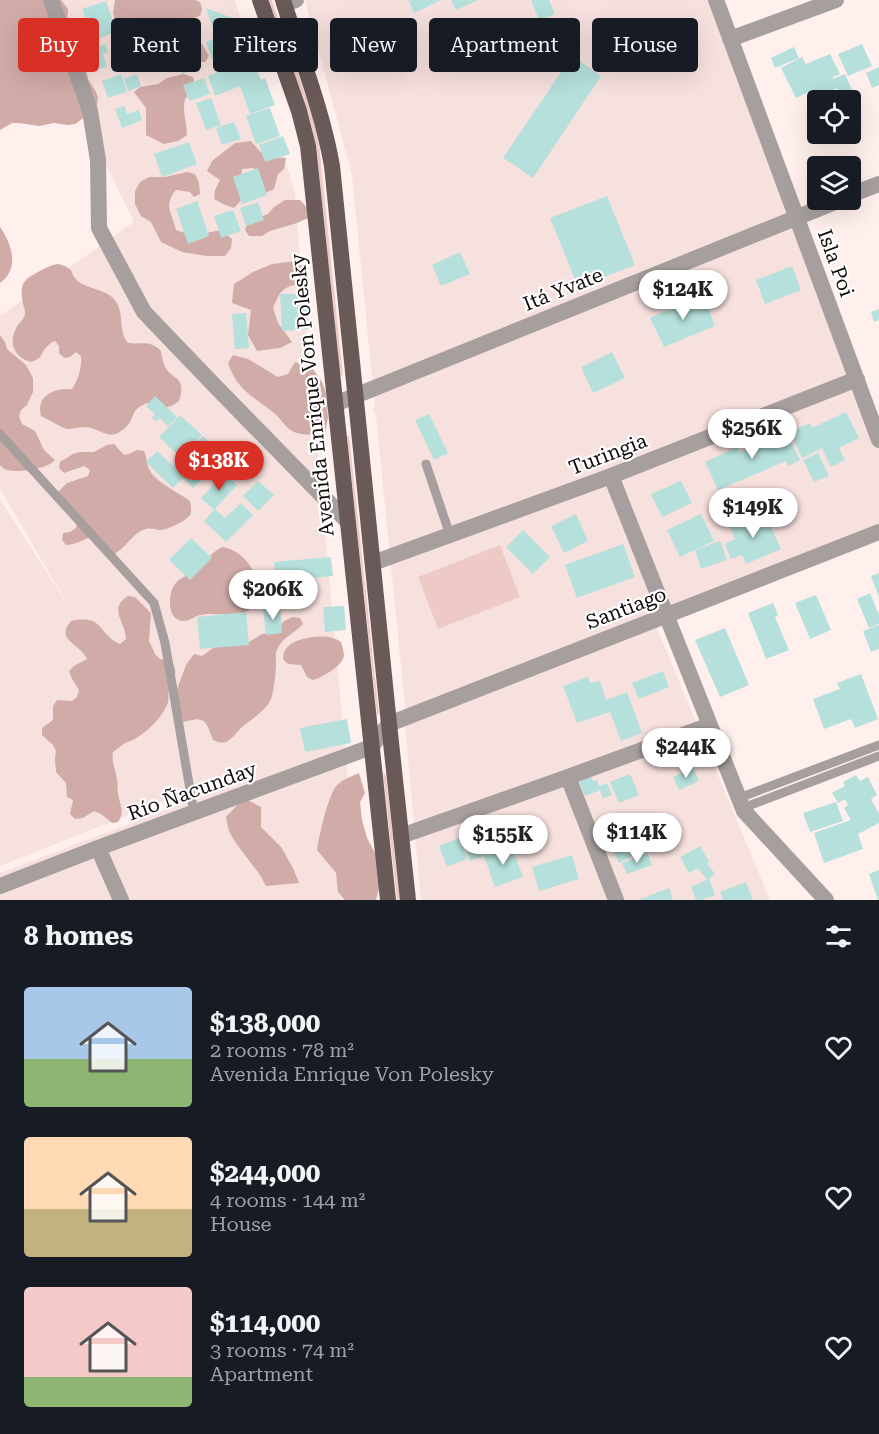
<!DOCTYPE html>
<html lang="en">
<head>
<meta charset="utf-8">
<style>
  body { margin:0; font-family:"Roboto Serif",serif; background:#242831; color:#f1f3f6; height:100vh; display:flex; flex-direction:column; font-size:22px; white-space:nowrap }
  * { box-sizing:border-box; margin:0 }
  p { font-size:20px; color:#9ea1a6 }
  .icon { flex:none; width:33px; height:33px; fill:none; stroke:currentColor; stroke-width:2; stroke-linecap:round; stroke-linejoin:round }
  .map { position:relative; height:900px; overflow:hidden }
  .panel { display:flex; flex-direction:column; background:#171b24; flex:1 }
  .panel>* { flex:none }
  .guide { position:absolute; left:18px; top:18px; width:843px; height:54px; display:flex; gap:12px }
  .tools { position:absolute; left:807px; top:90px; display:grid; gap:12px }
  .tools a { display:grid; place-items:center; width:54px; height:54px; border-radius:6px; background:#171b24; box-shadow:0 6px 24px #0002; font-size:30px }
  .price { position:absolute; translate:-50% -51px; padding:0 14px; border-radius:21px; background:#fff; color:#222; font-size:20px; line-height:39px; filter:drop-shadow(0 2px 3px #0008) }
  .price::after { content:''; position:absolute; left:50%; top:36px; width:18px; height:14px; margin-left:-9px; background:inherit; clip-path:polygon(0 0,100% 0,50% 100%) }
  .price.active { background:#d93025; color:#fff }
  ul { padding:0; list-style:none }
  li { display:flex; align-items:center; gap:18px; height:150px; padding:0 24px }
  li span { display:grid; place-items:center; flex:none; width:168px; height:120px; border-radius:6px; color:#555 }
  li>.icon { margin-inline-start:auto }
  span .icon { width:72px; height:72px; fill:#fffc; stroke-width:1 }
  li b { font-size:26px }
  h2 { display:flex; justify-content:space-between; align-items:center; height:72px; padding:0 24px; font-size:26px }
  .pill { padding:0 21px; border-radius:6px; background:#171b24; box-shadow:0 6px 24px #0002; font-size:21px; line-height:54px }
  .pill.active { background:#d93025; color:#fff }
  .map>svg:first-child { display:block }
  .built { fill:#f7e1de }
  .green { fill:#eecac7 }
  .forest { fill:#d1aba7 }
  .building { fill:#b5e0db }
  .lines { fill:none; stroke-linecap:round; stroke-linejoin:round }
  .service { stroke:#a79f9e; stroke-width:9 }
  .minor { stroke:#a79f9e; stroke-width:16 }
  .primary { stroke:#695a59; stroke-width:16 }
  .labels { text-anchor:middle; dominant-baseline:central; stroke-width:4.5; stroke-linejoin:round; paint-order:stroke }
  .street-label { font-size:20px; fill:#110a0a; stroke:#fff }
</style>
</head>
<body>
<div class="map">
<svg width="879" height="900" viewBox="0 0 879 900">
  <rect width="100%" height="100%" fill="#ffefed"/>
  <path class="built" d="M24,0H235L295,193L301,272L359,900H0V873L184,803L179,795L0,866V499L72,612L0,489V316L134,222Z
    M305,0H709L879,446V540L654,621L770,900H421L405,726L407,725L376,416L373,410L375,408L352,175Z"/>
  <path class="green" d="M268,0H272L273,4L312,114L319,143L343,376L340,375L316,144L309,116Z
    M349,435L379,714L377,715L347,437Z
    M500,545L520,597L438,629L418,577Z
    M383,773L386,775L400,900H397Z"/>
  <path class="forest" d="M0,0H61L68,9L67,24L72,38L81,50L84,56L88,79L96,92L98,98L97,106L93,111L75,124L68,125L54,123L39,126L19,123H12L0,130Z
    M115,0H195L200,2L202,9L200,16L186,20C178,37 188,39 202,44L209,56L205,62L183,63L172,57L165,56L151,60L132,50L125,30L115,20L113,13Z
    M183,74L193,77L195,83C193,89 187,95 185,100C182,108 187,125 187,135L178,141L164,144L146,135V108L134,92L140,87L158,84L167,78Z
    M251,141L265,157L286,158L284,169L278,174L274,189L265,193L257,181L254,168L242,169L241,179L243,198L234,208L223,204L214,199L215,190L220,180L207,171L212,161L235,143Z
    M187,172L195,174L199,183L200,194L194,197L190,192L176,190C163,205 172,213 176,230L194,236L220,230L232,239L231,248L225,256H207L182,252L161,242L151,222L141,216L135,204V191L140,182L149,177H165Z
    M285,200H300L310,211L308,218L297,223L270,231L262,236H249L245,230L248,221L268,214L274,207Z
    M0,227C12,244 20,269 0,283Z
    M297,261L309,273L308,284C285,285 282,287 273,308L278,323L292,342L280,348L257,351L248,335L251,310L232,303L234,284L253,272L272,264Z
    M58,264L65,266L71,270C76,290 101,286 113,298C126,311 117,330 128,343C143,345 149,339 161,351C162,360 164,368 171,374C174,377 177,378 179,381C183,386 181,395 179,401C169,410 159,409 147,403C128,411 137,416 126,427C109,443 103,429 86,427C80,427 73,429 67,429C62,428 48,419 41,416C36,395 54,388 72,389C78,381 82,367 81,356L76,352L70,357L64,358L59,353V346L55,341C39,348 46,359 30,362C12,355 8,341 18,325C21,321 25,318 25,313C25,310 24,306 23,304C20,287 21,281 36,273C44,269 50,265 58,264Z
    M0,335L5,342L7,349L26,365L33,378V392L27,405L21,410L19,416L22,424L35,431L44,450L55,460C47,469 21,473 8,470C5,470 2,467 0,465Z
    M233,355L248,359L278,377L288,374L295,362L313,369L322,382L326,393L328,418L325,433C315,435 301,436 292,431C286,428 281,419 275,414C255,397 237,391 228,363Z
    M114,444L124,455L131,453L137,450L144,451C147,457 146,463 149,469C154,481 179,493 190,501C191,506 192,511 190,515C186,521 167,530 160,530C152,529 149,527 141,531C130,537 124,550 112,555L92,537C83,539 76,545 66,545L62,540L63,533L70,532L76,528L77,521L57,493L67,483L88,476L90,470L84,466L64,473L59,468L60,462L73,454L80,452H94L107,445Z
    M222,547C235,549 247,558 253,571C258,581 258,586 256,597C253,625 214,609 197,616C192,618 189,621 184,621C166,621 168,593 175,584C180,577 188,576 194,571C204,564 211,552 222,547Z
    M128,596L135,597L151,613L149,641L155,654L160,659L170,660C180,673 174,674 170,686C167,692 170,698 167,705C162,717 149,730 138,737C134,740 129,741 125,743C121,746 117,749 113,752C111,761 116,770 117,780C118,785 117,790 118,794C120,805 125,812 118,822L112,823L101,814L94,811L83,818L75,819L70,814L73,800L67,797L66,783L56,772L55,759L56,751L53,745L42,735V728L53,720V706L57,700L72,701L77,697L79,690L72,679L69,671L74,666L87,659C81,644 54,640 71,621C105,614 97,634 120,644L126,639C126,622 107,609 128,596Z
    M293,617L300,618L303,624C295,633 281,638 277,650C275,654 276,658 276,663C276,671 274,689 272,696C268,711 250,719 240,729C236,733 232,739 226,742C221,743 217,742 213,740L208,727L204,721L197,719L183,722L176,692L186,665L194,654L202,656L216,646L244,645L262,634L269,633L286,620Z
    M313,637C324,636 332,636 341,642C342,646 344,652 344,656C342,666 323,677 313,680L307,677L301,665L288,664L283,659C283,643 300,639 313,637Z
    M359,773L365,793L360,802L362,820L367,838L376,855L381,881L376,900H345L338,892L336,873L317,850C319,836 328,795 337,785C342,780 352,776 359,773Z
    M244,798L261,807V827L281,847L293,868L299,883L266,886C257,867 241,853 231,835C228,830 227,823 226,817Z"/>
  <path class="building" d="M408,0H441L414,13Z
    M451,0H478L456,10Z
    M531,0H549L555,14L539,20Z
    M106,1L117,32L93,40L82,9Z
    M206,8L238,20L213,28Z
    M194,19L199,32L185,38L180,24Z
    M249,26L256,45L234,52L228,33Z
    M223,36L229,53L212,59L206,42Z
    M105,44L108,52L103,54L107,67L99,69L92,48Z
    M862,44L872,66L848,76L838,54Z
    M794,47L799,58L775,68L771,58Z
    M249,49L261,80L265,78L275,105L250,114L240,86L215,96L208,76L227,69L223,58Z
    M830,54L840,74L833,77V79L845,74L855,96L843,100L837,88L815,98L812,90L796,98L781,68L802,57L806,64Z
    M198,55L202,67L182,74L178,62Z
    M572,56L601,76L533,178L503,158Z
    M879,67V85L872,88L866,73Z
    M121,74L127,92L108,98L102,81Z
    M137,74L141,86L128,91L124,79Z
    M204,78L210,94L189,101L183,85Z
    M211,98L221,125L206,130L196,103Z
    M125,106L127,114L139,110L142,120L122,128L115,109Z
    M270,108L280,136L256,144L246,116Z
    M234,122L241,139L222,145L216,128Z
    M283,136L290,154L265,162L259,145Z
    M189,142L197,164L162,177L154,154Z
    M258,168L267,195L242,204L233,177Z
    M607,196L635,265L578,287L550,218Z
    M197,201L209,236L188,244L176,209Z
    M258,202L264,220L246,226L240,208Z
    M233,210L241,231L221,238L214,216Z
    M460,252L470,274L441,286L432,265Z
    M792,266L801,290L765,304L756,280Z
    M703,293L715,326L664,347L650,318L682,304L681,301Z
    M280,294H306L309,329L282,331Z
    M879,309V320L874,322L871,312Z
    M246,313L249,348L235,349L232,314Z
    M612,352L625,378L593,393L581,367Z
    M155,396L177,417L168,426L160,418L156,422L152,418L155,414L146,406Z
    M846,412L859,438L839,448L845,460L831,467L822,448L802,458L790,432L810,423L812,428Z
    M429,414L448,453L434,460L415,420Z
    M180,415L202,435L180,457L159,437Z
    M786,431L800,460L788,466L786,461L718,490L705,462L737,447L740,452Z
    M203,436L224,456L193,488L183,478L173,488L146,462L157,451L173,466Z
    M818,453L829,476L814,482L803,460Z
    M225,473L237,485L214,510L201,498Z
    M258,481L274,495L258,511L243,496Z
    M681,481L692,503L662,517L651,494Z
    M241,503L253,515L226,542L204,521L215,509L225,518Z
    M764,511L781,549L746,564L742,555L731,559L725,544L735,539L729,526Z
    M576,514L588,541L564,553L551,526Z
    M701,514L714,541L680,557L667,530Z
    M523,530L550,557L533,574L506,547Z
    M191,538L212,558L190,580L169,560Z
    M720,541L727,560L701,569L695,550Z
    M623,544L635,577L577,598L565,565Z
    M331,557L333,576L276,581L274,562Z
    M879,573V597L871,576Z
    M870,593L879,615V624L869,628L857,599Z
    M816,595L831,630L810,639L795,603Z
    M773,603L778,615L775,617L789,650L766,659L748,613Z
    M344,606L346,630L325,632L323,607Z
    M280,608L282,633L266,635L263,610Z
    M246,612L249,645L200,649L197,617Z
    M879,625V649L871,652L863,631Z
    M725,628L749,685L720,697L695,640Z
    M663,671L669,687L639,699L632,683Z
    M861,674L878,719L855,728L851,719L824,729L813,699L840,689L837,683Z
    M588,677L590,683L600,681L606,700L627,692L642,733L621,741L610,712L577,723L563,686Z
    M347,719L351,743L305,752L300,728Z
    M693,768L699,781L679,790L673,777Z
    M630,774L639,795L619,803L610,782Z
    M590,775L593,781L597,780L599,786L607,783L612,795L603,798L600,790L585,796L578,779Z
    M856,775L860,781L868,777L877,795L871,799L879,814V823L858,834L863,849L824,863L814,833L851,820L844,808L848,805L845,799L838,803L832,793L845,786L843,782Z
    M836,802L843,821L810,832L803,813Z
    M637,823L650,847L619,863L607,838Z
    M474,829L484,856L470,861L460,835Z
    M459,838L467,859L447,867L439,846Z
    M511,845L523,877L495,887L484,856Z
    M700,846L709,862L707,863L715,874L707,880L698,868L689,873L680,857Z
    M647,853L652,865L627,874L622,863Z
    M572,855L579,879L539,891L532,867Z
    M879,870V900H878L869,874Z
    M709,879L715,895L701,900H696L691,887Z
    M746,882L753,900H723L720,892Z
    M669,888L673,900H638Z"/>
  <g class="lines">
    <path class="service" d="M0,434L154,603L165,643L194,813
      M426,464L450,535
      M739,798L879,745
      M743,808L879,756"/>
    <path class="minor" d="M51,0L90,111L98,160L99,228L144,312L214,385L346,520
      M716,0L879,440
      M284,4L296,0
      M730,39L836,0
      M850,195L879,184
      M335,404L840,200
      M611,476L744,811L826,900
      M373,563L611,476L857,379
      M568,777L616,900
      M401,836L568,777L710,725
      M98,848L121,900
      M0,886L98,848L371,747L389,724L879,532"/>
    <path class="primary" d="M260,0L299,111L308,146L388,900
      M283,0C300,55 322,109 332,166L389,724L408,900"/>
  </g>
  <g class="labels">
    <g class="street-label">
      <text transform="translate(836 263) rotate(70)">Isla Poi</text>
      <text transform="translate(563 289) rotate(-22)">Itá Yvate</text>
      <text transform="translate(312 395) rotate(-96)">Avenida Enrique Von Polesky</text>
      <text transform="translate(608 454) rotate(-21)">Turingia</text>
      <text transform="translate(626 608) rotate(-21)">Santiago</text>
      <text transform="translate(192 791) rotate(-20)">Río Ñacunday</text>
    </g>
  </g>
</svg>
<div class="tools">
<a><svg class="icon" aria-label="locate" viewBox="0 0 24 24"><circle cx="12" cy="12" r="6"/><path d="M12 2v4M12 18v4M2 12h4M18 12h4"/></svg></a>
<a><svg class="icon" aria-label="layers" viewBox="0 0 24 24"><path d="M12 4l9 5-9 5-9-5zM3 14l9 5 9-5"/></svg></a>
</div>
<b class="price" style="left:683px;top:321px">$124K</b>
<b class="price" style="left:752px;top:460px">$256K</b>
<b class="price active" style="left:219px;top:492px">$138K</b>
<b class="price" style="left:753px;top:539px">$149K</b>
<b class="price" style="left:273px;top:621px">$206K</b>
<b class="price" style="left:686px;top:779px">$244K</b>
<b class="price" style="left:637px;top:864px">$114K</b>
<b class="price" style="left:503px;top:866px">$155K</b>
<div class="guide">
<a class="pill active">Buy</a>
<a class="pill">Rent</a>
<a class="pill">Filters</a>
<a class="pill">New</a>
<a class="pill">Apartment</a>
<a class="pill">House</a>
</div>
</div>
<section class="panel">
<h2>8 homes<svg class="icon" aria-label="filters" viewBox="0 0 24 24"><path d="M4 7h16M4 17h16"/><circle cx="9" cy="7" r="2"/><circle cx="15" cy="17" r="2"/></svg></h2>
<ul>
<li><span style="background:linear-gradient(#a9c7e8 60%,#8fb573 0)"><svg class="icon" aria-label="home" viewBox="0 0 24 24"><path d="M3 11l9-7 9 7M6 9v11h12V9"/></svg></span><div><b>$138,000</b><p>2 rooms · 78 m²</p><p>Avenida Enrique Von Polesky</p></div><svg class="icon" aria-label="heart" viewBox="0 0 24 24"><path d="M12 20l-8-8c-3-5 5-10 8-4 3-6 11-1 8 4z"/></svg></li>
<li><span style="background:linear-gradient(#ffd9b3 60%,#c2b280 0)"><svg class="icon" aria-label="home" viewBox="0 0 24 24"><path d="M3 11l9-7 9 7M6 9v11h12V9"/></svg></span><div><b>$244,000</b><p>4 rooms · 144 m²</p><p>House</p></div><svg class="icon" aria-label="heart" viewBox="0 0 24 24"><path d="M12 20l-8-8c-3-5 5-10 8-4 3-6 11-1 8 4z"/></svg></li>
<li><span style="background:linear-gradient(#f6c9c9 75%,#8fb573 0)"><svg class="icon" aria-label="home" viewBox="0 0 24 24"><path d="M3 11l9-7 9 7M6 9v11h12V9"/></svg></span><div><b>$114,000</b><p>3 rooms · 74 m²</p><p>Apartment</p></div><svg class="icon" aria-label="heart" viewBox="0 0 24 24"><path d="M12 20l-8-8c-3-5 5-10 8-4 3-6 11-1 8 4z"/></svg></li>
</ul>
</section>
</body>
</html>
